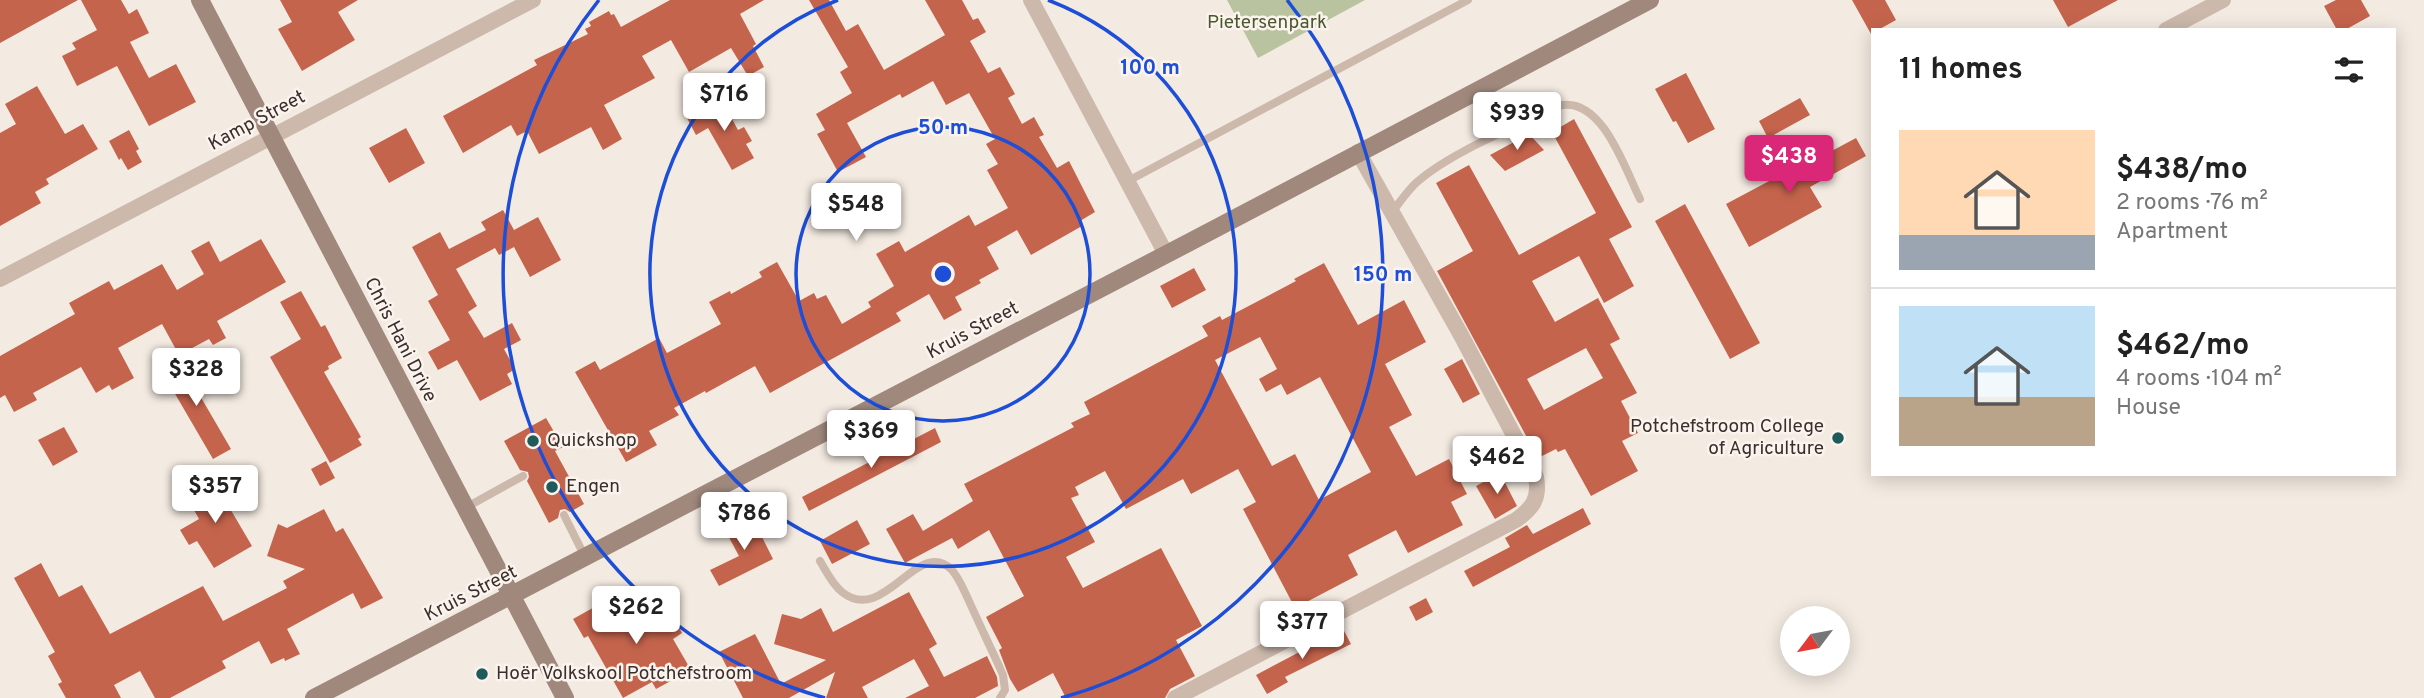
<!DOCTYPE html>
<html lang="en">
<head>
<meta charset="utf-8">
<style>
  body { margin:0; font-family:Overpass,sans-serif; background:#f6f6f6; color:#222; height:100vh; display:flex; flex-direction:column; font-size:26px; white-space:nowrap }
  * { box-sizing:border-box; margin:0 }
  p { font-size:23px; color:#767676 }
  .icon { flex:none; width:38px; height:38px; fill:none; stroke:currentColor; stroke-width:2; stroke-linecap:round; stroke-linejoin:round }
  .map { position:relative; flex:1; overflow:hidden }
  .sheet { position:absolute; left:1871px; top:28px; width:525px; height:448px; display:flex; flex-direction:column; background:#fff; border-radius:0px; box-shadow:0 4px 18px #0003 }
  .sheet>* { flex:none }
  .needle { width:46px; rotate:238deg }
  .controls { position:absolute; left:1780px; top:606px; display:grid; gap:14px }
  .controls a { display:grid; place-items:center; width:70px; height:70px; border-radius:50%; background:#fff; box-shadow:0 4px 18px #0003; font-size:35px }
  .price { position:absolute; translate:-50% -60px; padding:0 16px; border-radius:7px; background:#fff; color:#222; font-size:23px; line-height:46px; filter:drop-shadow(0 2px 4px #0008) }
  .price::after { content:''; position:absolute; left:50%; top:42px; width:21px; height:16px; margin-left:-10px; background:inherit; clip-path:polygon(0 0,100% 0,50% 100%) }
  .price.current { background:#db2777; color:#fff }
  ul { padding:0; list-style:none }
  li { display:flex; align-items:center; gap:21px; height:175px; padding:0 28px }
  li+li { border-top:2px solid #e0e0e0 }
  li span { display:grid; place-items:center; flex:none; width:196px; height:140px; border-radius:0px; color:#555 }
  li>.icon { margin-inline-start:auto }
  span .icon { width:84px; height:84px; fill:#fffc; stroke-width:1 }
  li b { font-size:30px }
  h2 { display:flex; justify-content:space-between; align-items:center; height:84px; padding:0 28px; font-size:30px }
  .map>svg:first-child { display:block }
  .green { fill:#b9c3a0 }
  .building { fill:#c5644d; fill-rule:evenodd }
  .lines { fill:none; stroke-linecap:round; stroke-linejoin:round }
  .lane { stroke:#ccb9ac; stroke-width:8 }
  .street { stroke:#ccb9ac; stroke-width:16 }
  .secondary { stroke:#a0887d; stroke-width:18 }
  .ring { fill:none; stroke:#1d4ed8; stroke-width:3.5 }
  .poi-dot { fill:#205b5c; stroke:#fbf4ee; stroke-width:2.5 }
  .labels { text-anchor:middle; dominant-baseline:central; stroke-width:5; stroke-linejoin:round; paint-order:stroke }
  .park-label { font-size:19px; fill:#4b582f; stroke:#fbf4ee }
  .street-label { font-size:19px; fill:#3a2f2b; stroke:#fbf4ee }
  .poi-label { font-size:19px; fill:#3a2f2b; stroke:#fbf4ee; text-anchor:start }
  .centre { fill:#1d4ed8; stroke:#fbf4ee; stroke-width:3.5 }
  .ring-label { font-size:21px; text-anchor:middle; font-weight:bold; fill:#1d4ed8; stroke:#fbf4ee; stroke-width:5; stroke-linejoin:round; paint-order:stroke }
</style>
</head>
<body>
<div class="map">
<svg width="2424" height="698" viewBox="0 0 2424 698">
  <rect width="100%" height="100%" fill="#f3eae1"/>
  <path class="green" d="M1227,0H1365L1258,58Z"/>
  <path class="building" d="M0,0H78L0,43Z
    M81,0H121L129,14L137,9L149,33L130,42L149,78L176,64L196,102L149,126L117,66L77,86L62,56L76,49L72,43L97,30Z
    M280,0H358L338,12L355,40L302,71L278,29L292,22Z
    M670,0H764L740,14L756,44L753,46L764,67L748,76L731,48L689,72L671,40L642,56L655,78L604,105L622,139L603,150L591,127L539,154L527,131L517,136L511,125L463,153L443,116L537,65L534,60L588,34L585,29L591,26L589,22L609,11L611,15L614,14L621,27Z
    M809,0H829L846,31L858,24L884,70L945,35L925,0H962L973,20L978,18L986,32L970,41L988,73L1000,67L1015,94L1008,98L1022,124L1034,117L1044,135L1039,137L1057,168L1069,161L1095,212L1080,221L1082,226L1031,255L1017,230L987,247L999,269L979,280L981,283L955,297L962,310L944,320L929,294L896,313L901,321L770,393L755,366L706,393L705,391L674,408L679,415L649,431L657,445L626,462L575,372L595,361L600,370L659,338L667,353L721,324L709,302L730,291L731,294L762,277L759,272L777,262L799,301L814,293L817,299L826,295L842,324L871,307L868,302L894,286L876,254L899,241L905,252L969,215L975,226L1008,208L987,170L998,164L986,144L995,139L969,93L946,105L933,81L902,98L900,94L847,123L866,157L838,172L817,134L825,130L816,114L852,93L840,72L848,67Z
    M1852,0H1885L1896,20L1878,30H1872L1871,34Z
    M2053,0H2118L2068,27Z
    M2336,0H2361L2370,16L2345,30H2337L2324,6Z
    M1686,73L1715,129L1688,143L1676,121L1673,122L1655,89Z
    M37,86L65,134L83,124L98,149L46,179L49,184L35,192L41,203L0,226V133L16,124L5,104Z
    M1800,98L1810,115L1768,138L1759,121Z
    M721,99L738,130L744,127L752,141L746,144L754,158L732,170L708,128L696,135L687,118Z
    M1574,119L1632,227L1609,239L1634,286L1604,303L1579,256L1532,281L1555,322L1598,298L1620,339L1610,344L1637,393L1621,401L1638,433L1622,441L1638,471L1591,496L1565,449L1558,452L1556,449L1538,458L1437,271L1473,251L1436,183L1469,165L1519,255L1596,213L1552,132ZM1586,348L1603,378L1544,410L1527,379Z
    M406,128L425,163L389,183L369,148Z
    M129,130L139,149L136,151L142,162L128,170L121,158L119,160L109,141Z
    M1529,134L1544,150L1505,171L1490,155Z
    M1856,138L1866,156L1810,187L1822,207L1749,247L1726,204L1799,165L1800,168Z
    M1685,204L1760,343L1730,359L1655,221Z
    M503,210L514,230L538,217L561,260L530,277L514,247L499,255L495,248L456,269L477,306L468,312L484,338L512,323L521,340L504,349L515,369L507,374L512,384L480,401L457,360L438,370L428,352L450,340L428,301L438,295L412,247L440,232L449,249L486,230L481,222Z
    M261,239L286,282L217,321L226,338L213,345L209,339L179,355L162,324L118,348L134,378L112,390L109,385L96,393L81,367L33,393L37,400L14,412L5,395L0,398V356L75,314L69,303L109,281L114,290L162,264L177,290L204,274L191,251L209,241L220,262Z
    M1324,263L1358,325L1404,300L1426,342L1385,364L1412,415L1389,427L1416,476L1449,459L1467,494L1451,502L1463,525L1408,553L1396,530L1348,555L1358,575L1295,608L1243,509L1256,502L1238,469L1191,494L1183,479L1126,509L1105,471L1075,487L1079,495L1071,498L1095,542L1066,557L1083,588L1161,548L1202,626L1176,640L1195,676L1170,689L1165,698H1066L1053,673L1018,692L1010,679L999,650L1002,648L986,617L1024,596L989,530L958,549L952,538L905,563L886,529L913,514L923,531L973,501L964,484L1074,427L1071,423L1090,414L1084,402L1208,336L1202,326L1220,316L1222,320L1296,281L1294,279ZM1260,337L1277,369L1259,379L1266,392L1281,384L1287,395L1320,377L1371,472L1319,500L1295,454L1272,466L1215,360Z
    M1194,268L1206,290L1172,308L1160,286Z
    M301,291L321,327L325,325L342,358L328,366L329,369L324,372L361,437L358,439L362,445L330,463L270,357L301,339L280,302Z
    M178,358L231,449L213,459L160,368Z
    M1462,359L1480,394L1463,403L1444,369Z
    M546,418L563,447L555,451L584,504L570,512L565,509L560,510L558,518L549,523L527,481L529,477L528,472L520,470L504,441Z
    M64,427L78,452L53,466L38,440Z
    M935,428L941,442L809,511L802,497Z
    M326,461L335,478L320,486L311,469Z
    M1500,473L1517,506L1495,519L1476,486Z
    M212,478L252,546L214,568L197,541L189,545L180,530L199,519L185,494Z
    M1583,508L1591,524L1473,587L1464,571L1510,547L1505,538L1527,525L1533,534Z
    M324,509L336,532L343,528L383,598L361,609L353,593L287,629L300,654L285,661L284,658L271,664L259,641L222,661L226,668L170,698H155L140,671L114,685L121,698H66L58,684L62,682L48,656L55,652L14,578L41,563L59,597L82,585L110,634L203,586L223,621L287,588L283,581L305,569L267,556L278,524L287,528Z
    M756,516L764,531L760,533L773,559L719,586L710,570L739,556L726,532Z
    M857,520L870,544L832,564L820,541Z
    M909,592L937,644L929,649L944,677L987,656L997,677L998,686L975,698H905L929,686L914,659L862,687L868,698H826L835,672L789,698H743L719,652L755,634L781,684L826,660L774,644L782,614L801,619L821,608L833,632Z
    M1426,598L1433,612L1416,621L1409,607Z
    M607,600L620,625L664,600L682,633L673,639L691,670L656,689L652,682L623,698L588,636L584,638L573,619Z
    M1343,629L1351,644L1285,677L1288,682L1267,694L1256,675Z"/>
  <g class="lines">
    <path class="lane" d="M1128,181L1468,0
      M1392,212C1400,202 1408,190 1417,182C1454,150 1518,126 1562,105C1603,99 1625,169 1640,199
      M465,508L523,476
      M564,515L585,557
      M820,561C826,571 832,584 842,592C884,626 917,537 951,569C959,577 964,591 969,601C980,626 992,650 1003,675L1005,690L1000,698"/>
    <path class="street" d="M1031,0L1166,254
      M2166,30L2223,0
      M0,279L533,0
      M1175,698L1516,520C1533,508 1540,498 1536,477L1461,335L1358,152"/>
    <path class="secondary" d="M200,0L565,698
      M314,698L1188,243L1650,0"/>
  </g>
  <g class="ring">
    <circle cx="943" cy="274" r="147"/>
    <path d="M1048 0A293 293 0 1 1 838 0"/>
    <path d="M825 698A440 440 0 0 1 599 0M1287 0A440 440 0 0 1 1061 698"/>
  </g>
  <g class="poi-dot">
    <circle cx="1838" cy="438" r="7"/>
    <circle cx="533" cy="441" r="7"/>
    <circle cx="552" cy="487" r="7"/>
    <circle cx="482" cy="674" r="7"/>
  </g>
  <g class="labels">
    <g class="park-label">
      <text x="1267" y="23">Pietersenpark</text>
    </g>
    <g class="street-label">
      <text transform="translate(257 121) rotate(-28)">Kamp Street</text>
      <text transform="translate(973 331) rotate(-28)">Kruis Street</text>
      <text transform="translate(400 340) rotate(63)">Chris Hani Drive</text>
      <text transform="translate(471 594) rotate(-27)">Kruis Street</text>
    </g>
    <g class="poi-label">
      <text x="1824" y="427" text-anchor="end">Potchefstroom College<tspan x="1824" dy="22">of Agriculture</tspan></text>
      <text x="547" y="441">Quickshop</text>
      <text x="566" y="487">Engen</text>
      <text x="496" y="674">Hoër Volkskool Potchefstroom</text>
    </g>
  </g>
  <circle cx="943" cy="274" r="10" class="centre"/>
  <g class="ring-label">
    <text x="1150" y="74">100 m</text>
    <text x="943" y="134">50 m</text>
    <text x="1383" y="281">150 m</text>
  </g>
</svg>
<div class="controls">
<a><svg class="needle" viewBox="-14 -14 28 28"><path d="M0-13l5 13h-10z" fill="#e53935"/><path d="M0 13l5-13h-10z" fill="#767676"/></svg></a>
</div>
<b class="price" style="left:724px;top:133px">$716</b>
<b class="price" style="left:1517px;top:152px">$939</b>
<b class="price current" style="left:1789px;top:195px">$438</b>
<b class="price" style="left:856px;top:243px">$548</b>
<b class="price" style="left:196px;top:408px">$328</b>
<b class="price" style="left:871px;top:470px">$369</b>
<b class="price" style="left:1497px;top:496px">$462</b>
<b class="price" style="left:215px;top:525px">$357</b>
<b class="price" style="left:744px;top:552px">$786</b>
<b class="price" style="left:636px;top:646px">$262</b>
<b class="price" style="left:1302px;top:661px">$377</b>
<section class="sheet">
<h2>11 homes<svg class="icon" aria-label="filters" viewBox="0 0 24 24"><path d="M4 7h16M4 17h16"/><circle cx="9" cy="7" r="2"/><circle cx="15" cy="17" r="2"/></svg></h2>
<ul>
<li><span style="background:linear-gradient(#ffd9b3 75%,#9aa5b1 0)"><svg class="icon" aria-label="home" viewBox="0 0 24 24"><path d="M3 11l9-7 9 7M6 9v11h12V9"/></svg></span><div><b>$438/mo</b><p>2 rooms · 76 m²</p><p>Apartment</p></div></li>
<li><span style="background:linear-gradient(#bfe0f5 65%,#b9a48a 0)"><svg class="icon" aria-label="home" viewBox="0 0 24 24"><path d="M3 11l9-7 9 7M6 9v11h12V9"/></svg></span><div><b>$462/mo</b><p>4 rooms · 104 m²</p><p>House</p></div></li>
</ul>
</section>
</div>
</body>
</html>
